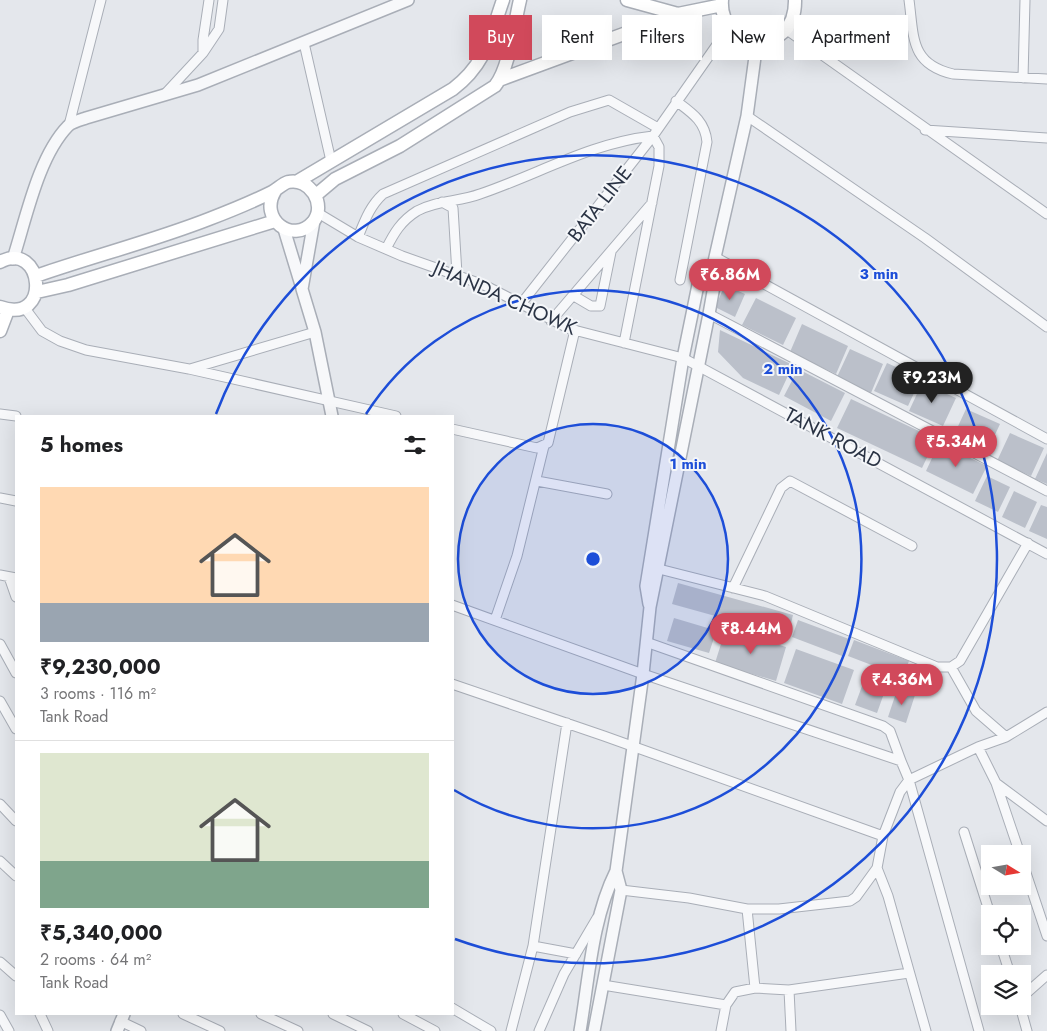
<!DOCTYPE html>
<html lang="en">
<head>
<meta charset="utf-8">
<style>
  body { margin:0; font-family:Jost,sans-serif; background:#f6f6f6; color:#202124; height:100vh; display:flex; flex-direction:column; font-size:19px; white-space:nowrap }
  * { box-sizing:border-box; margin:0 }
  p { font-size:16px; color:#757577 }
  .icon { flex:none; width:28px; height:28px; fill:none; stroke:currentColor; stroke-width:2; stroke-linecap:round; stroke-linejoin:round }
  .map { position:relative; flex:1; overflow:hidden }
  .sheet { position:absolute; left:15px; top:415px; width:439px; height:600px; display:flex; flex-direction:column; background:#fff; border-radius:0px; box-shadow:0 5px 20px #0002 }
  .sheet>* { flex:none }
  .banner { position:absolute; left:469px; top:15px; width:475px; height:45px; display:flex; gap:10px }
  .needle { width:32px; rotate:101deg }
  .buttons { position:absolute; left:981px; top:845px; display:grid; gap:10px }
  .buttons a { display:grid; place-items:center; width:50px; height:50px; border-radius:0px; background:#fff; box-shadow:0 5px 20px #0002; font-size:25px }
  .price { position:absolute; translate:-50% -42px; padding:0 11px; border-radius:18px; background:#d1495b; color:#fff; font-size:16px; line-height:32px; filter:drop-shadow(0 1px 2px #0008) }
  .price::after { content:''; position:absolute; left:50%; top:30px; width:15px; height:11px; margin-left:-8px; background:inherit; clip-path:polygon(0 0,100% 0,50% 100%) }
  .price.selected { background:#222; color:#fff }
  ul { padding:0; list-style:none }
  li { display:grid; align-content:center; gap:10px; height:265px; padding:0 25px }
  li+li { border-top:1px solid #e0e0e0 }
  li span { display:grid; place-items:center; height:155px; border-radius:0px; color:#555 }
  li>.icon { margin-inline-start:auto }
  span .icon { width:90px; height:90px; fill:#fffc; stroke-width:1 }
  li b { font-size:21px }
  h2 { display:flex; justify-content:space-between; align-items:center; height:60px; padding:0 25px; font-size:21px }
  .pill { padding:0 18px; border-radius:0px; background:#fff; box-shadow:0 5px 20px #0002; font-size:18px; line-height:45px }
  .pill.selected { background:#d1495b; color:#fff }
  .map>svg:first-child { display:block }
  .building { fill:#bbc0ca }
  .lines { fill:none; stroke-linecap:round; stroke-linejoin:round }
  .minor-casing { stroke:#a9aeb7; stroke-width:11 }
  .tertiary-casing { stroke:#a9aeb7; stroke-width:14 }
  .secondary-casing { stroke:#a9aeb7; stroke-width:15 }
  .minor { stroke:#f7f8fa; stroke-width:9 }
  .tertiary { stroke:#f7f8fa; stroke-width:11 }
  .secondary { stroke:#fff; stroke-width:12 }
  .ring { fill:none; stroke:#1d4ed8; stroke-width:2.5 }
  .labels { text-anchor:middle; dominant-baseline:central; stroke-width:4; stroke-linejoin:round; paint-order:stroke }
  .street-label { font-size:20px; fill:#2b3445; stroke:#f4f6f9 }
  .centre { fill:#1d4ed8; stroke:#f4f6f9; stroke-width:2.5 }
  .ring-label { font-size:15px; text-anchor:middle; font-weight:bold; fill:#1d4ed8; stroke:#f4f6f9; stroke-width:4; stroke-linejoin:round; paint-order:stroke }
</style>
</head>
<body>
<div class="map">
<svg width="1047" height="1031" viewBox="0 0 1047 1031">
  <rect width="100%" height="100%" fill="#e4e7ec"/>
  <path class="building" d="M725,285L745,294L735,317L715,307Z
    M756,298L796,318L783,345L742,325Z
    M802,324L848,346L836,374L790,352Z
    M720,330L793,365L779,395L743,378L718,352Z
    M850,349L883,364L871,393L837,377Z
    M887,363L921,378L908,406L874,391Z
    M798,369L845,393L831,421L784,396Z
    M922,383L956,398L943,426L909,411Z
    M851,399L936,439L922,468L837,428Z
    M966,409L1000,424L987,452L953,437Z
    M1010,433L1044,448L1031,476L997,461Z
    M939,443L987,466L973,494L926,471Z
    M1047,453V484L1035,479Z
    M987,476L1010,487L998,512L975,501Z
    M1014,491L1037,502L1025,528L1002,517Z
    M1041,505L1047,507V539L1029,531Z
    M678,583L793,615L788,636L672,604Z
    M674,618L711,629L714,624L718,626L709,653L667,641Z
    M798,620L849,639L842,656L792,637Z
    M726,628L786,647L776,681L715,663Z
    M854,640L909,661L903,677L848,656Z
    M796,649L854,670L842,704L784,683Z
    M865,678L887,685L877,713L855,705Z
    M897,690L915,695L906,723L888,717Z"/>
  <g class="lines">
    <defs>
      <path id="minor" d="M909,0C914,37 910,64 953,74L1047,79
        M787,30L1047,214
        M304,43L331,161
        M203,52V40L209,0
        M1023,78L1025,0
        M164,95L203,53L219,29L223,0
        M676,101C692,113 705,121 707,142L680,280
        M747,116L925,238L1047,327
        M69,125L101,0
        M925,130L1047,138
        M442,202L453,208L457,274
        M318,213L358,237L402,256L484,285L570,329L683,358L1047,554
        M358,237C365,220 370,206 383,194L570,112L609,100L658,128
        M386,249C394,233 401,221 417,211C437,200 459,202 480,194C539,174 590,143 653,136L659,147V166L624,343
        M715,257L1047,439
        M574,296L591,306H600L611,252
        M521,304L653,136L730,26
        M24,307L42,331L60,341L86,350L189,369L396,416
        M709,314L1047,491
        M551,321L652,203
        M190,369L315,332
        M0,414L16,416
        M452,429L537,448L548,443L575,330
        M537,481L607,494
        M0,498L16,501
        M659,569L765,596L937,667H951L960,661L1028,543
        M0,575L16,578
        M9,577L16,597
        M733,588L781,488L790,481L912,546
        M452,605L643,674L901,761L909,780L979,1031
        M495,620L517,556L544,446
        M646,642L883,726L890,731L901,761
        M0,644L16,673
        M951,667L976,711L1006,737
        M452,684L604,736L883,836
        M0,701L16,729
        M978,747L996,783L1020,854
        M996,783L1047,821
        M0,804L16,821
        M964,832L990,914
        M0,861L16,876
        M1022,861L1047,936
        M877,868L888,896L926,1031
        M621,890L689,898L747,909H779L850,901L856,897L877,868L883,836L900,792L909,780L978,747L1006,737L1047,712
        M747,909L755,988
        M533,946L576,954
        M1001,946L1010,974
        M0,962L16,976
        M603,985L726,1005
        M789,990L791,1031
        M1022,997L1047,975
        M1020,1006L1027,1031
        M452,1008L491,1031
        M40,1014L48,1031
        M183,1014L220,1031
        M261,1014L298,1031
        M333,1014L368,1031
        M403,1014L435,1031
        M0,1015L9,1031
        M120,1021L141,1031
        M511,1031L533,946L567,723
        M539,1031L564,974L597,918
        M721,1031L726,1005L735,992L755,988L789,990L909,973"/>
      <path id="tertiary" d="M314,221L302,289L315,332L332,416
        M284,229L301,285
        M13,259C26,219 38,157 68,126C72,122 80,120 86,118L198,85L408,0
        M649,604L646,586L683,358L699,280L713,266
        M117,1031L124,1014
        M580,1031C589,978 592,919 616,871L643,674L650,607L709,314L714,286L713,266L747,116L757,42
        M594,1031L621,890L616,871"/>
      <path id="secondary" d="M627,0L678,14L722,5
        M722,0C718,48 796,60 795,0
        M499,80L678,14
        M298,181L453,89C486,64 490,37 503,0
        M316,195L335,179L400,146L495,86C510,67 514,24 520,0
        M0,262C43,239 53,326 0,307
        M36,276C93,256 153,241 209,219C230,211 252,202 272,192C278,189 282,184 288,182C310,177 327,205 313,222C293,245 258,219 275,191
        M37,292L68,285L275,221
        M0,331L8,310"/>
    </defs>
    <use href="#minor" class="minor-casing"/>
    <use href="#tertiary" class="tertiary-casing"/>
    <use href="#secondary" class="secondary-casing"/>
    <use href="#minor" class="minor"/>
    <use href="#tertiary" class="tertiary"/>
    <use href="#secondary" class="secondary"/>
  </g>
  <circle cx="593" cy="559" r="135" fill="#1d4ed8" fill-opacity=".12"/>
  <g class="ring">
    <circle cx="593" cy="559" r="135"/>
    <path d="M366 414A269 269 0 1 1 454 790"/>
    <path d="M216 414A404 404 0 1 1 455 939"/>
  </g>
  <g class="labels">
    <g class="street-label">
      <text transform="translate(600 204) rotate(-52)">BATA LINE</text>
      <text transform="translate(505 298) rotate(24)">JHANDA CHOWK</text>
      <text transform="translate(833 438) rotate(28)">TANK ROAD</text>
    </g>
  </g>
  <circle cx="593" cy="559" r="8" class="centre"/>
  <g class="ring-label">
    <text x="879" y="279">3 min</text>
    <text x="783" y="374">2 min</text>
    <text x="688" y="469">1 min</text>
  </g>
</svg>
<div class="buttons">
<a><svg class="needle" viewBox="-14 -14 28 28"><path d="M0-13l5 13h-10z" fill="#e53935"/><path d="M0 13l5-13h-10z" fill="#757577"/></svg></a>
<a><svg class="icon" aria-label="locate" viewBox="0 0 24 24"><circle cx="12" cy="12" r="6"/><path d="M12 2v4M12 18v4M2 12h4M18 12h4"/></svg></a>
<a><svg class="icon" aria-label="layers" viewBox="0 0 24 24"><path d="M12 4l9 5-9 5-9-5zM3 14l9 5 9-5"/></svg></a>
</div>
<b class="price" style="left:730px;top:301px">₹6.86M</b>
<b class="price selected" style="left:932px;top:404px">₹9.23M</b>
<b class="price" style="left:956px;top:468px">₹5.34M</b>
<b class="price" style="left:751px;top:655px">₹8.44M</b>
<b class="price" style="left:902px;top:706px">₹4.36M</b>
<div class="banner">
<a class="pill selected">Buy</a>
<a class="pill">Rent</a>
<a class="pill">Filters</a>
<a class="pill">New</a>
<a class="pill">Apartment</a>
</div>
<section class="sheet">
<h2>5 homes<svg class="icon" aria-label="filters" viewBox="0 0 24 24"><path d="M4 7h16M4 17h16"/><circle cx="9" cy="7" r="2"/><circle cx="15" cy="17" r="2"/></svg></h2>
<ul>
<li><span style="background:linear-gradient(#ffd9b3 75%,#9aa5b1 0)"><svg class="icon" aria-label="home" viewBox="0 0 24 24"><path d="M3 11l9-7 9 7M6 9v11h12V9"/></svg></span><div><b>₹9,230,000</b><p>3 rooms · 116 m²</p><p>Tank Road</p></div></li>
<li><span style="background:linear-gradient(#dfe7d0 70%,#7fa58c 0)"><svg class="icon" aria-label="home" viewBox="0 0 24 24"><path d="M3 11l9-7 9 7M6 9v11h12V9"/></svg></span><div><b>₹5,340,000</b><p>2 rooms · 64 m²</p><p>Tank Road</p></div></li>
</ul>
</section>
</div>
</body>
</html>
